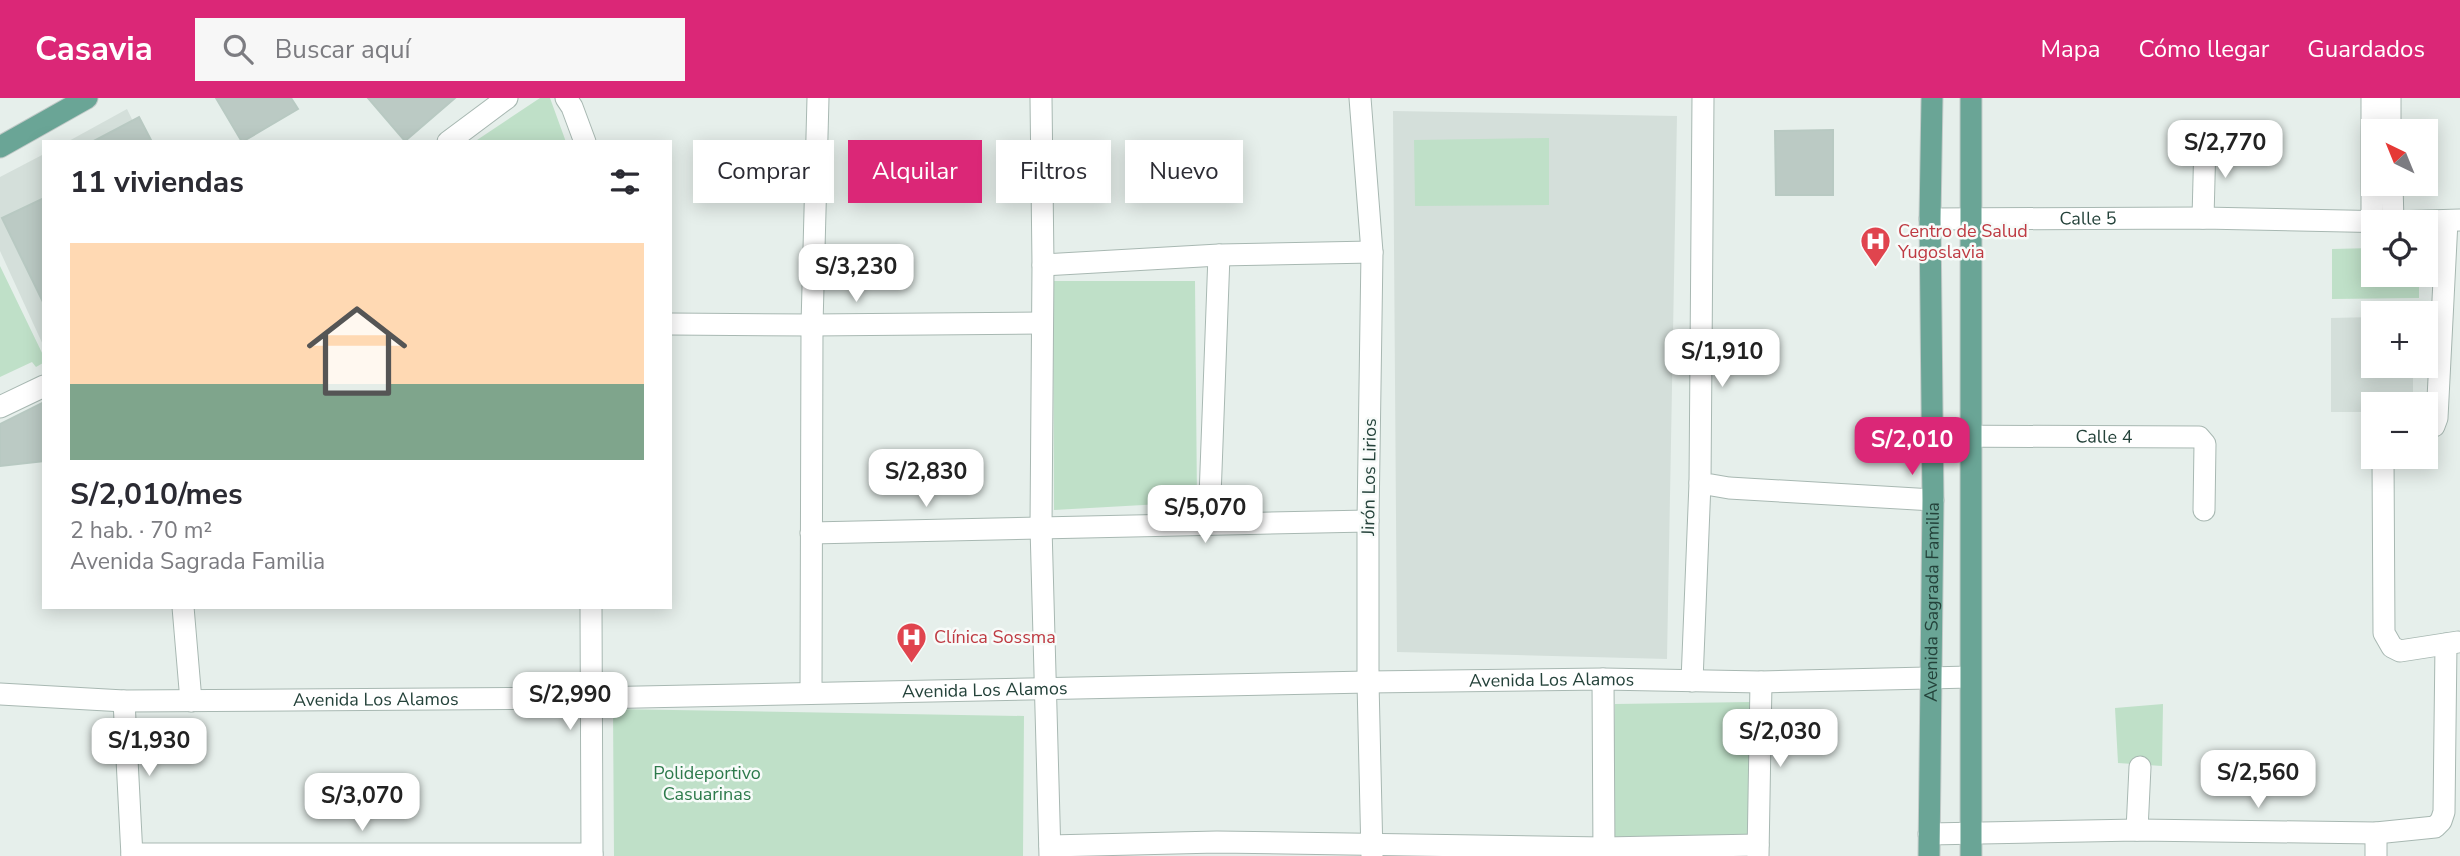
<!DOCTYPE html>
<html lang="es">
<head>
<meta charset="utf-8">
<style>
  body { margin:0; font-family:"Nunito Sans",sans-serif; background:#f7f7f7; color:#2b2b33; height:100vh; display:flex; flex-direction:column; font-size:26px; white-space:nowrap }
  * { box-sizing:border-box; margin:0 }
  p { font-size:23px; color:#7c7c81 }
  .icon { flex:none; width:38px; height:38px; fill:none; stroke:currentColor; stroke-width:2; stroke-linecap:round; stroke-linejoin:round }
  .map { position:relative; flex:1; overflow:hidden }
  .panel { position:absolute; left:42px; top:42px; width:630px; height:469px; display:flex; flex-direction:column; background:#fff; border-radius:0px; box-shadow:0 4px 18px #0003 }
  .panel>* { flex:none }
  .hud { position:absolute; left:693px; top:42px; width:665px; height:63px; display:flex; gap:14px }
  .needle { width:46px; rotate:317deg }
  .controls { position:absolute; left:2361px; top:21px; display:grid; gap:14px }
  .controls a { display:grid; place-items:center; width:77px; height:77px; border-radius:0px; background:#fff; box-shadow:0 4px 18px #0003; font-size:35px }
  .price { position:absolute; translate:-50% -60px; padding:0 16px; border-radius:14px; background:#fff; color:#222; font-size:23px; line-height:46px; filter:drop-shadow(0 2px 4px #0008) }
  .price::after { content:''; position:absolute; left:50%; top:42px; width:21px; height:16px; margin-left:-10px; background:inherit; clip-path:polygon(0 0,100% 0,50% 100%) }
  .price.selected { background:#db2777; color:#fff }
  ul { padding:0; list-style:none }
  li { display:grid; align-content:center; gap:14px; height:371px; padding:0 28px }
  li+li { border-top:2px solid #e1e1e2 }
  li span { display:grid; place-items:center; height:217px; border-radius:0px; color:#555 }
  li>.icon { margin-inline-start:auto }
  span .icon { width:126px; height:126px; fill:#fffc; stroke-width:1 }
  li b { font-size:30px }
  h2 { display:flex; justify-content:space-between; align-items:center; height:84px; padding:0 28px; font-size:30px }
  .tag { padding:0 24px; border-radius:0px; background:#fff; box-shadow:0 4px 18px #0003; font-size:24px; line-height:63px }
  .tag.selected { background:#db2777; color:#fff }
  header { display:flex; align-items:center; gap:42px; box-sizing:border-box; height:98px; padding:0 35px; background:#db2777; color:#fff }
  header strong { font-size:33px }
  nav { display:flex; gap:38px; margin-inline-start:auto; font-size:24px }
  .search { width:490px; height:63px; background:#f7f7f7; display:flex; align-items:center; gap:18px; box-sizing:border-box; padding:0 24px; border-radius:0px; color:#7c7c81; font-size:26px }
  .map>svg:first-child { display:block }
  .built { fill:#d4dfda }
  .green { fill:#bfe0c8 }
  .building { fill:#bbcac4; stroke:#b8c9c2; stroke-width:2 }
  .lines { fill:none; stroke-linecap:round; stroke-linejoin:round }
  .minor-casing { stroke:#a8b8b2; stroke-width:23 }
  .major-casing { stroke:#c2cac8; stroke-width:23 }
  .minor { stroke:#fff; stroke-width:21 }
  .major { stroke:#6aa596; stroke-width:21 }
  .labels { text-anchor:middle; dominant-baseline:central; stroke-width:5; stroke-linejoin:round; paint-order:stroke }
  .street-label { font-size:18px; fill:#24423a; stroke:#f7fbf9 }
  .health-label { font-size:18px; fill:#be3a42; stroke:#f7fbf9; text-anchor:start }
  .park-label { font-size:18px; fill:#2d7a4b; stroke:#f7fbf9 }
</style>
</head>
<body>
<header>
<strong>Casavia</strong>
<div class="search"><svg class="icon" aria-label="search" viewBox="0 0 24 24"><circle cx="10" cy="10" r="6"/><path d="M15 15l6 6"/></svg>Buscar aquí</div>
<nav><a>Mapa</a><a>Cómo llegar</a><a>Guardados</a></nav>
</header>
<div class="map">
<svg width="2460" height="758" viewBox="0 0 2460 758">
  <rect width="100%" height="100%" fill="#e6efeb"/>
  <path class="built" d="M127,11L143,44H67Z
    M1393,13L1677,18L1667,561L1397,554Z
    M44,56V249L0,153V79Z
    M2373,219V268H2413V306H2373V314H2331V220Z"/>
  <path class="green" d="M540,0H550L566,44H474Z
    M1549,40V107L1415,108L1414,42Z
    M2373,150V177H2419V200L2332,201V151Z
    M0,168L44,259L43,265L36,269L32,264L0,279Z
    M1053,183H1195L1197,404L1054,412Z
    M1752,604L1751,738L1611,739L1615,606Z
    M2163,606L2162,668L2118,665L2115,610Z
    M613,611L1024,618L1023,758H614Z"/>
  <path class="building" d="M216,0H291L298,11L242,44Z
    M368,0H455L405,43Z
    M139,19L152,44H92Z
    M1833,32V97H1776L1775,33Z
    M44,100V206L2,120Z
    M44,304V363L0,368V326Z"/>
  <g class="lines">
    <defs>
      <g id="minor">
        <path d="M566,0L572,9L585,44"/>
        <path d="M1041,0L1043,167L1041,429L1050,758"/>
        <path d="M1360,0L1372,154L1368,423V584L1372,758"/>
        <path d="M1703,0L1700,385L1729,390L1933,402"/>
        <path d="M2390,0V33"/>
        <path d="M448,44L507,0"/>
        <path d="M2392,86L2393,124"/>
        <path d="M2203,120L2205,43"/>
        <path id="s1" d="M1930,121L2203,120L2393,124L2460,122"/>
        <path d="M2372,123V0"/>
        <path d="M1043,167L1219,157L1372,154"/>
        <path d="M670,226L812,227L1041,225"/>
        <path d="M0,309L44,288"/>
        <path d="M2426,331L2434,328L2437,320L2447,123"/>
        <path id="s2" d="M1932,338L2199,339L2205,346L2204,412"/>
        <path d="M2383,359L2384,535L2392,549L2400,553L2458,544"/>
        <path d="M1209,426L1219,157"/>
        <path d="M811,435L1368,423"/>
        <path d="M183,509L191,603"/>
        <path d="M591,509L592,758"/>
        <path d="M1603,581L1604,758"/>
        <path d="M1692,583L1700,385"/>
        <path d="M811,595L812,227L818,0"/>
        <path id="s3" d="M0,596L124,603L590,600L1368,584L1603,581L1761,584L1970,579"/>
        <path d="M124,603L132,758"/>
        <path d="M2137,732L2140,669"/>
        <path d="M1929,736L2137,732L2376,735L2435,729L2441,723L2444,714L2446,546"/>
        <path d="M1050,748L1217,744L1604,750L1758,747"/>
        <path d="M132,756H592"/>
        <path d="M1758,758L1761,584"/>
        <path d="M2376,758V735"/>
      </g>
      <g id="major">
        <path d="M1971,0V758"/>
        <path d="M0,49L87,0"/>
        <path id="s4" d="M1929,758L1933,402L1930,121L1932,0"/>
      </g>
    </defs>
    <use href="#minor" class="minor-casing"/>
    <use href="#major" class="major-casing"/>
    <use href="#minor" class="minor"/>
    <use href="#major" class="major"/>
  </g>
  <defs>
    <symbol id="hospital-pin" viewBox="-11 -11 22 30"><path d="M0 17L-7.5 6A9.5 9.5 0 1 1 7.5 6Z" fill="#e0444e" stroke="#f7fbf9"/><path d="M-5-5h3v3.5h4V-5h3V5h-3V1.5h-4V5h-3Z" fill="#fff"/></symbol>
  </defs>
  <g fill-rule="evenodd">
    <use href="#hospital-pin" x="1858" y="126" width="35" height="47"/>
    <use href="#hospital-pin" x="894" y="522" width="35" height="47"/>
  </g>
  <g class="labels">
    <g class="street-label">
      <text stroke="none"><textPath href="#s1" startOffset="158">Calle 5</textPath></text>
      <text stroke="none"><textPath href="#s2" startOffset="172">Calle 4</textPath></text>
      <text transform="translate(1369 379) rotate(-89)">Jirón Los Lirios</text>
      <text stroke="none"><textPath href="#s4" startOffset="254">Avenida Sagrada Familia</textPath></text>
      <text stroke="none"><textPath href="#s3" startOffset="1552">Avenida Los Alamos</textPath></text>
      <text stroke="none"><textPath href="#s3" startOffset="985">Avenida Los Alamos</textPath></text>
      <text stroke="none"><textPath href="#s3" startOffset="376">Avenida Los Alamos</textPath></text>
    </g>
    <g class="health-label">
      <text x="1898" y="133">Centro de Salud<tspan x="1898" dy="21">Yugoslavia</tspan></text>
      <text x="934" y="539">Clínica Sossma</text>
    </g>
    <g class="park-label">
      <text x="707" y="675">Polideportivo<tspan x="707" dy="21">Casuarinas</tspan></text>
    </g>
  </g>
</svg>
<div class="controls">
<a><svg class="needle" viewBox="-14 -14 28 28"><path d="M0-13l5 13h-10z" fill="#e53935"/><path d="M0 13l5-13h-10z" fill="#7c7c81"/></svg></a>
<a><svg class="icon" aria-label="locate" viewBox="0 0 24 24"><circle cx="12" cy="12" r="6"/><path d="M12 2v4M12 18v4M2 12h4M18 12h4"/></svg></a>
<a>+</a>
<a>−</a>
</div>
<b class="price" style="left:2225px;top:82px">S/2,770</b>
<b class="price" style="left:856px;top:206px">S/3,230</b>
<b class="price" style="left:1722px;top:291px">S/1,910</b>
<b class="price selected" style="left:1912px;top:379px">S/2,010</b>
<b class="price" style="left:926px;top:411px">S/2,830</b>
<b class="price" style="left:1205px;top:447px">S/5,070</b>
<b class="price" style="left:570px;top:634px">S/2,990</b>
<b class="price" style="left:1780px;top:671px">S/2,030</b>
<b class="price" style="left:149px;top:680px">S/1,930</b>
<b class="price" style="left:2258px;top:712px">S/2,560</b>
<b class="price" style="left:362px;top:735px">S/3,070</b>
<div class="hud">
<a class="tag">Comprar</a>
<a class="tag selected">Alquilar</a>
<a class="tag">Filtros</a>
<a class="tag">Nuevo</a>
</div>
<section class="panel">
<h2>11 viviendas<svg class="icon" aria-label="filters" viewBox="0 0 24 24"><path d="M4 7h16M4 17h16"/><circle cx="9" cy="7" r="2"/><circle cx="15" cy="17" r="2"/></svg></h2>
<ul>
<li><span style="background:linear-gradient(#ffd9b3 65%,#7fa58c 0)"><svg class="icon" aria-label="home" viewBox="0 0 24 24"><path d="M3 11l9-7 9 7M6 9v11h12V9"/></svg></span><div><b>S/2,010/mes</b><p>2 hab. · 70 m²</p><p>Avenida Sagrada Familia</p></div></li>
</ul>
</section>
</div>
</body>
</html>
